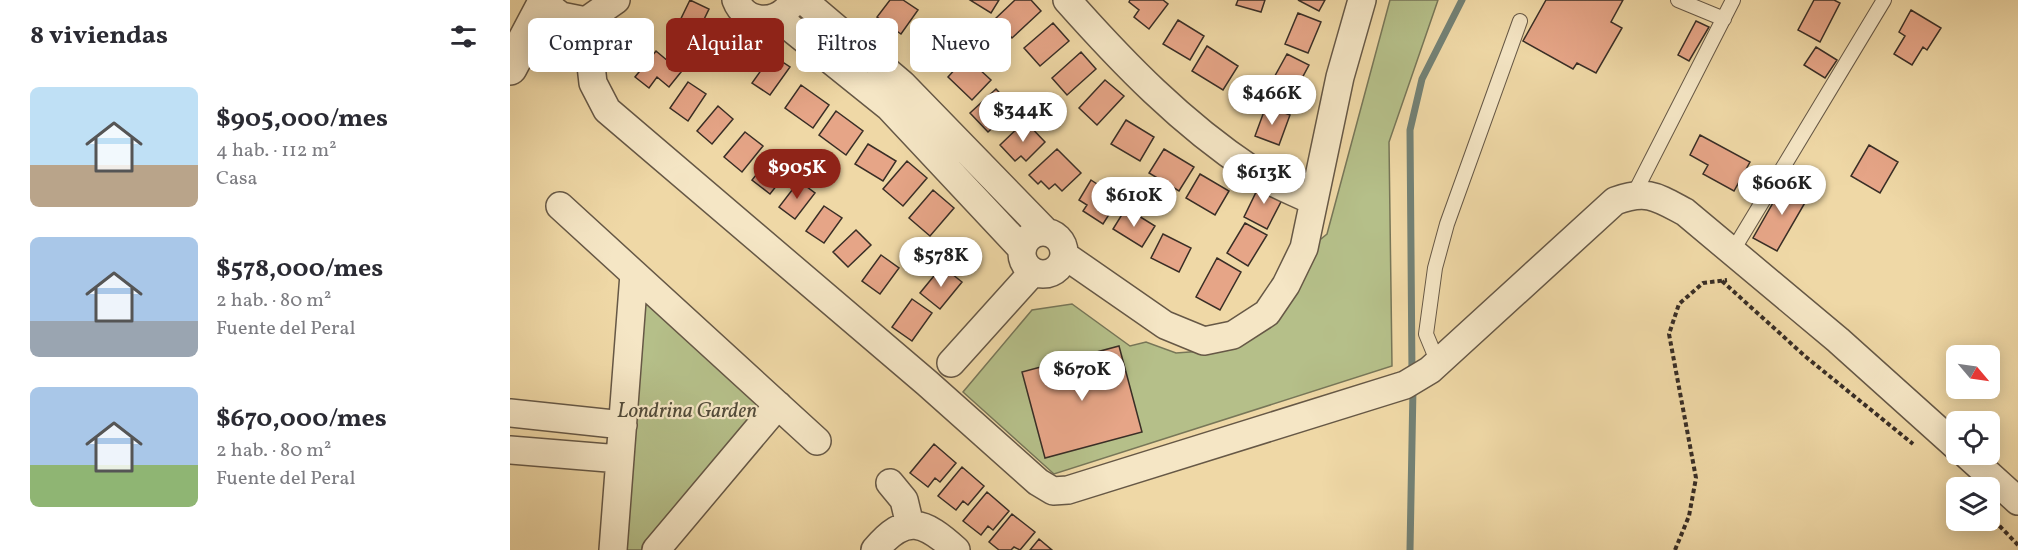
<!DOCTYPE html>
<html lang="es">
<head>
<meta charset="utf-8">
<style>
  body { margin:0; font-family:Vollkorn,serif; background:#f2f2f3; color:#2b2b33; height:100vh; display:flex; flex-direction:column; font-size:22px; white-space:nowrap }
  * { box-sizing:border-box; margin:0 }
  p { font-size:20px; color:#7c7c81 }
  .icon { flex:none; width:33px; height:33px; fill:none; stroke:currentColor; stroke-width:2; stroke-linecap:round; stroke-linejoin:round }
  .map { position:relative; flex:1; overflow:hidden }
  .drawer { display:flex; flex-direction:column; background:#fff; width:510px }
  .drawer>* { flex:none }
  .top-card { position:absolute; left:18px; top:18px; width:570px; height:54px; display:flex; gap:12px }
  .needle { width:39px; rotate:119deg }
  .tools { position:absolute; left:1436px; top:345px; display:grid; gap:12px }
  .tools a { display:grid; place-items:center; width:54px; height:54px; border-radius:9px; background:#fff; box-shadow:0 3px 15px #0003; font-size:30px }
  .price { position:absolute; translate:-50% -51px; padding:0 14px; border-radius:21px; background:#fff; color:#222; font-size:20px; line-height:39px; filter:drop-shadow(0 2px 3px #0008) }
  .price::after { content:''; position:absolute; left:50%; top:36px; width:18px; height:14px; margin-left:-9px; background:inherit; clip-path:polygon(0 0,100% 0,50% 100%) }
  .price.current { background:#8f2418; color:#fff }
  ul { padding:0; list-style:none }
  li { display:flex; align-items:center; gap:18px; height:150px; padding:0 30px }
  li span { display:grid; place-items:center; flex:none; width:168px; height:120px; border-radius:9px; color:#555 }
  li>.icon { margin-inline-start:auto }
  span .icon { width:72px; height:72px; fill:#fffc; stroke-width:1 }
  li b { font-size:26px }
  h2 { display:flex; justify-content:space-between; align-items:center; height:72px; padding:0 30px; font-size:26px }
  .chip { padding:0 21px; border-radius:9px; background:#fff; box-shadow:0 3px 15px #0003; font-size:21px; line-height:54px }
  .chip.current { background:#8f2418; color:#fff }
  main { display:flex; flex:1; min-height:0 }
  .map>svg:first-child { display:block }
  .green { fill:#b5bf89; stroke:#777658; stroke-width:1.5 }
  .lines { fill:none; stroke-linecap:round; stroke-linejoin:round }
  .stream { stroke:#738175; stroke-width:7 }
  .building { fill:#e6a587; stroke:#392e26; stroke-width:1.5 }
  .service-casing { stroke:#665846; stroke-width:16 }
  .minor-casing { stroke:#665846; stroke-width:30 }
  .tertiary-casing { stroke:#665846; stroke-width:36 }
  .path { stroke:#392e26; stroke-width:4; stroke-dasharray:4.5 3; stroke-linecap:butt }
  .service { stroke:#f5e6c5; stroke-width:14 }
  .minor { stroke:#f5e6c5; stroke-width:27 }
  .tertiary { stroke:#f5e6c5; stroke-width:33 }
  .labels { text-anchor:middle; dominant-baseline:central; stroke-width:4.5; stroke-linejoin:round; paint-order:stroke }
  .park-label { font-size:21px; font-style:italic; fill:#524b3a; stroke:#f5e6c5 }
</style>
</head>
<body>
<main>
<section class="drawer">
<h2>8 viviendas<svg class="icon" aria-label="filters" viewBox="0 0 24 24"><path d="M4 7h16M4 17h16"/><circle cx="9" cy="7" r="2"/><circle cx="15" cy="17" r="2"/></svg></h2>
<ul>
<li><span style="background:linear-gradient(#bfe0f5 65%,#b9a48a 0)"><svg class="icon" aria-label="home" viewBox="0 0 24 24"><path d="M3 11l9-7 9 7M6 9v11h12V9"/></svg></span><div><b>$905,000/mes</b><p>4 hab. · 112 m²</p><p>Casa</p></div></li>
<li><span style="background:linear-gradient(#a9c7e8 70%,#9aa5b1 0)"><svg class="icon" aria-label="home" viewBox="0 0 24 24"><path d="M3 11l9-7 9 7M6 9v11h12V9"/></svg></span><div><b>$578,000/mes</b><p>2 hab. · 80 m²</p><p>Fuente del Peral</p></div></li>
<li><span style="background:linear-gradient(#a9c7e8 65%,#8fb573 0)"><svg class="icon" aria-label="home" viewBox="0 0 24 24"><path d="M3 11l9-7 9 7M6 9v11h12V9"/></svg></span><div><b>$670,000/mes</b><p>2 hab. · 80 m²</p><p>Fuente del Peral</p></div></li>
</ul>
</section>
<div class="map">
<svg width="1508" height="550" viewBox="0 0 1508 550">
  <rect width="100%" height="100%" fill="#efd8a6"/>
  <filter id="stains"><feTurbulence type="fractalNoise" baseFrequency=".00333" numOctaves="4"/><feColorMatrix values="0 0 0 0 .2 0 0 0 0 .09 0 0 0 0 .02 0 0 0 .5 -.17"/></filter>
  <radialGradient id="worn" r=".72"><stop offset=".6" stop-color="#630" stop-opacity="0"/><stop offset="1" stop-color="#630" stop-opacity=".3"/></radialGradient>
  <path class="green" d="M880,0H928L879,142L882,366L544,474L453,392L522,310L562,304L620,346L636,342L666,353L720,349L757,329L782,297L806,243L817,234Z
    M127,284L261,405L141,550H106Z"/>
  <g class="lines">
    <path class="stream" d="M902,374L900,130L912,79L952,0
      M900,550L903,388"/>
  </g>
  <path class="building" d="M180,0L199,9L182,44L163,35Z
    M380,0H393L408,10L391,34L367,17Z
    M460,0H489L481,13Z
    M505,0H521L531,11L502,38L485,19Z
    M620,0H653L658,4L639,29L624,17L629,10L619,2Z
    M728,0H755L751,12L726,5Z
    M788,0H815L809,11Z
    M1036,0H1113L1101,22L1112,28L1086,73L1067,63L1063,69L1013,41Z
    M1304,0H1324L1330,3L1310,42L1288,30Z
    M1401,10L1431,28L1417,50L1413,47L1402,65L1384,54L1395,36L1389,32Z
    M788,13L811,22L798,53L775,44Z
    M668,20L694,36L680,60L653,44Z
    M1186,21L1199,27L1179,61L1168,55Z
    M227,22L243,36L216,66L205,57L193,70L184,63L196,49L201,53Z
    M422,22L440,37L437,41L444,46L429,64L422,58L418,62L412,57L416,50L406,42Z
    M543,23L559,41L530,66L514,48Z
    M697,46L728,66L713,90L682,71Z
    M1306,47L1327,60L1315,78L1294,65Z
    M146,51L171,72L159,87L147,77L139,88L125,77Z
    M571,52L586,69L557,95L542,78Z
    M777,54L799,65L783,95L761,83Z
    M262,55L280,67L260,95L242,83Z
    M456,57L481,80L462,100L438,77Z
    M595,80L614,96L587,125L569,108Z
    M178,82L196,94L178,121L160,108Z
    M291,85L319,105L303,128L275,108Z
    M486,89L504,108L478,132L460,113Z
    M208,106L223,119L202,144L187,131Z
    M756,106L780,115L769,145L745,136Z
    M326,111L353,131L336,155L309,135Z
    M616,120L644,137L630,161L601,144Z
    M515,121L535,142L516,161L511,156L505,161L490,145Z
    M235,132L253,146L232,172L214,157Z
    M1190,135L1240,162L1224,191L1193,174L1198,165L1180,155Z
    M358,144L386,161L373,181L345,164Z
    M1359,145L1388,162L1370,193L1341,176Z
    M547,149L571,173L552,191L545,184L539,189L531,181L528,184L519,175Z
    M654,149L684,167L669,191L639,173Z
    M261,156L279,170L260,194L242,180Z
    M397,161L417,178L393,206L373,189Z
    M690,174L719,191L705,215L676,198Z
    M581,180L599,192L597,195L607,202L593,224L573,211L577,205L569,200Z
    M1276,180L1300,194L1267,251L1243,238Z
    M289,181L305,193L285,219L269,207Z
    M751,182L775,194L757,229L734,217Z
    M423,190L444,208L420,236L399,218Z
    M314,206L332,218L314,243L296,231Z
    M616,208L645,226L632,247L603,229Z
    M735,223L757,235L738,266L717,253Z
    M346,230L361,245L338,267L323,252Z
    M653,234L681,248L669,272L641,258Z
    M371,255L389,268L370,294L352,281Z
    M707,258L731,272L710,310L686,297Z
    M432,266L452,282L430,309L410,293Z
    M402,299L422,313L402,341L382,327Z
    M609,346L632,432L535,458L512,372Z
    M424,444L446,463L430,482L425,478L418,487L400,473Z
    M452,467L474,486L458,505L453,501L446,510L428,496Z
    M477,492L499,511L483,530L478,526L471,535L453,521Z
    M502,514L525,532L510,550L504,547L501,550H489L479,542Z
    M529,539L542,550H520Z"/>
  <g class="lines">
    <defs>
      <path id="service" d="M1168,0L1214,19
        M1124,194L1223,0
        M1222,252L1374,0
        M928,363L916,334L925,268L937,224L1010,21"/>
      <path id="minor" d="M226,0C235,24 265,25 280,6
        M293,0L392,84L536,232
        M557,0C613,63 671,123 742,170C760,183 783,191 803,201
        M34,3L51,16L76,21L106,0
        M267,17L379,107L512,249
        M76,21L83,83L97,110L417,383L528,482L543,491L558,490L895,385L920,370L1105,201C1137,189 1147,197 1175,212L1328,340L1446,446
        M50,206L307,441
        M512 253a21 21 0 1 1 42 0a21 21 0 1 1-42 0Z
        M554,255L655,325L694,341L723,335L757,313L776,285L794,248L830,77L852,0
        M441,363L523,272
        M0,413L113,425
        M0,450L110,459
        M1456,454L1508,501
        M380,483L394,500L400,525
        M103,550L124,274
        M146,550L268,405
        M365,550C396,513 414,521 446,550"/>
      <path id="tertiary" d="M0,68L36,0"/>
    </defs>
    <use href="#service" class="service-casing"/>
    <use href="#minor" class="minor-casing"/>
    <use href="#tertiary" class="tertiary-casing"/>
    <path class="path" d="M1212,281L1296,357L1403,444
      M1479,515L1508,545
      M1165,550L1179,516L1186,478L1159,334L1169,304L1193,283L1217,280"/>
    <use href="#service" class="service"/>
    <use href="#minor" class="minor"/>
    <use href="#tertiary" class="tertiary"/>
  </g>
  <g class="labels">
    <g class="park-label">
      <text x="177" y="411">Londrina Garden</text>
    </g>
  </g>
  <rect width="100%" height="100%" filter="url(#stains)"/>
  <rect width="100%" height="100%" fill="url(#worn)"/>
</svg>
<div class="tools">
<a><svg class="needle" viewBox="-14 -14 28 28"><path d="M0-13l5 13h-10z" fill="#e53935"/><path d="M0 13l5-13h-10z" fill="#7c7c81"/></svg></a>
<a><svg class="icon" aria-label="locate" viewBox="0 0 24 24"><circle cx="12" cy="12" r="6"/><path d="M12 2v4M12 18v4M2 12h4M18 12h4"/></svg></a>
<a><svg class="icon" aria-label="layers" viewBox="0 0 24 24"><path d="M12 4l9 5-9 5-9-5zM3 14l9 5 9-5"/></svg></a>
</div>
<b class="price" style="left:762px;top:126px">$466K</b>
<b class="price" style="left:513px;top:143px">$344K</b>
<b class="price current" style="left:287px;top:200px">$905K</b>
<b class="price" style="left:754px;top:205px">$613K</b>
<b class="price" style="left:1272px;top:216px">$606K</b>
<b class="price" style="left:624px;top:228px">$610K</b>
<b class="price" style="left:431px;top:288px">$578K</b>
<b class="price" style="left:572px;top:402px">$670K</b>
<div class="top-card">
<a class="chip">Comprar</a>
<a class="chip current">Alquilar</a>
<a class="chip">Filtros</a>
<a class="chip">Nuevo</a>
</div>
</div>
</main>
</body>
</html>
